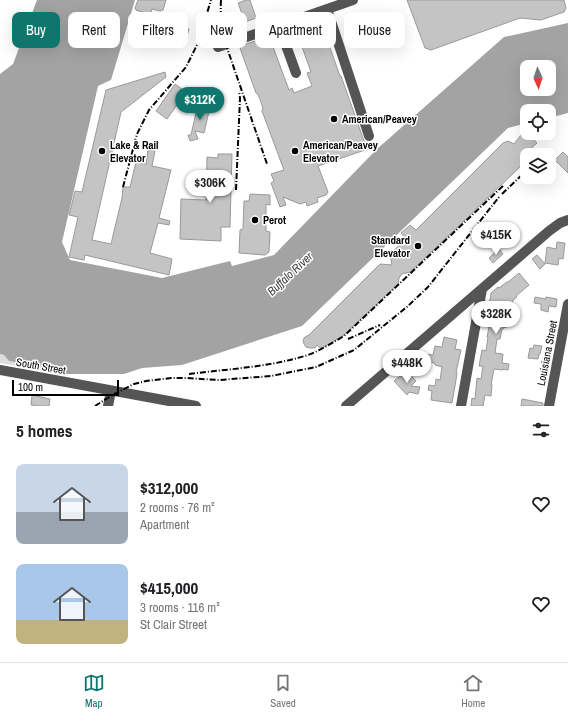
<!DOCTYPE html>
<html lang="en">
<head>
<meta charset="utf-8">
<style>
  body { margin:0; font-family:"Archivo Narrow",sans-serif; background:#f2f2f2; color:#202124; height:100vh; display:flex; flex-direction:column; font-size:15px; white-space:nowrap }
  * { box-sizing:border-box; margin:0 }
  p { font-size:13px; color:#757577 }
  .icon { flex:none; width:22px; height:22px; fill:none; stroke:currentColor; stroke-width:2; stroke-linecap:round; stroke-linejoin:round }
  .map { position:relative; height:406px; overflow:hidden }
  .sheet { display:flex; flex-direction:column; background:#fff; flex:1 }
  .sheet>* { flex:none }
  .banner { position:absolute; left:12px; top:12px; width:544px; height:36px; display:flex; gap:8px }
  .needle { width:26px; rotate:177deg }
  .buttons { position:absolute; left:520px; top:60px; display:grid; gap:8px }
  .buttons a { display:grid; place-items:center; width:36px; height:36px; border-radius:8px; background:#fff; box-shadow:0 4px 16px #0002; font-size:20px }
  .scale { position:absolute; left:12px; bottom:10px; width:107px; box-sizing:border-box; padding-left:4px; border:2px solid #000; border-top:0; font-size:11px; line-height:14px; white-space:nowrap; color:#000; -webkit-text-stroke:3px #fff; paint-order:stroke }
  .price { position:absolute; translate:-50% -34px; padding:0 9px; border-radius:14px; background:#fff; color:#222; font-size:13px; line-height:26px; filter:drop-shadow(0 1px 2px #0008) }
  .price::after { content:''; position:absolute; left:50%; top:24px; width:12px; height:9px; margin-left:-6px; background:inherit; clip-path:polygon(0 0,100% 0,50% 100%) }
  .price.active { background:#0f766e; color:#fff }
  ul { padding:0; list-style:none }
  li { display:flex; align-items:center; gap:12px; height:100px; padding:0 16px }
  li span { display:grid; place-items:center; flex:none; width:112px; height:80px; border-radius:8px; color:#555 }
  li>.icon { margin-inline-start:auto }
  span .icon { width:48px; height:48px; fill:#fffc; stroke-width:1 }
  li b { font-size:17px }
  h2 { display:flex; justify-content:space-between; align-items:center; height:48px; padding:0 16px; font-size:17px }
  .pill { padding:0 14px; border-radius:8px; background:#fff; box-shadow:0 4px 16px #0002; font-size:14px; line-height:36px }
  .pill.active { background:#0f766e; color:#fff }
  .tab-bar { display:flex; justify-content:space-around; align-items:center; height:56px; border-top:1px solid #e0e0e0; background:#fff; font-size:11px; color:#757577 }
  .tab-bar a { display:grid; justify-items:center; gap:2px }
  .tab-bar .active { color:#0f766e }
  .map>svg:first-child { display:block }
  .green { fill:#dcdcdc }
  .water { fill:#a3a3a3; fill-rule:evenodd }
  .building { fill:#c4c4c4; stroke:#999 }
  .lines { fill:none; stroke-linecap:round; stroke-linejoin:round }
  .minor { stroke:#555; stroke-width:10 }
  .rail { stroke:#000; stroke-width:2; stroke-dasharray:6 2 1 2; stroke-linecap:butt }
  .poi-dot { fill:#000; stroke:#fff; stroke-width:1.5 }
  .labels { text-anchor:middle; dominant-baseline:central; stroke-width:3; stroke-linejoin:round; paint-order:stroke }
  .poi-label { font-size:11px; font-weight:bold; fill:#000; stroke:#fff; text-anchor:start }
  .street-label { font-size:11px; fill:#000; stroke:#fff }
  .water-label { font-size:12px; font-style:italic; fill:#444; stroke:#fff }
</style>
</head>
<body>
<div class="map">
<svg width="568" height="406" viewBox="0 0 568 406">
  <rect width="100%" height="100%" fill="#fff"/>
  <path class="green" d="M0,354L4,355L9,361L60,370L62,374L0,363Z"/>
  <path class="water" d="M37,0H135L111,80L98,86L62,242L70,260L162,278L230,261L232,266L274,255L377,149L504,37L568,23V113L549,118V111H527V123L508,128L302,326L182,365L142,368L124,374H62L60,370L9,361L4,355L0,354V74L13,64ZM527,67H549V89H527Z"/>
  <path class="building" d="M138,0H166L163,10L160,11L152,9L151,12L148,14L136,10L135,8Z
    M246,0H250L256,18L245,22L238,3Z
    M407,0H564L566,8L564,12L541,20L520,18L431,50L425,48Z
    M315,21L317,27L322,25L340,76H341L363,138L368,149L318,166L328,192L326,195L317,198L318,202L307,206L306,202L300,204L283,197L286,205L280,207L271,183L274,181L271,174L284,170L262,111L263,108L258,94L256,93L240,48L241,46L269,36L289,90L292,88L294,93L312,86L307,73L311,72L295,27Z
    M180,26L189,29L187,36L184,35L180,45L174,43Z
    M165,72L166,77L121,112L92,240L111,244L122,198L123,187H130L136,162L146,164L148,150L155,151L152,166L171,170L159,218L170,221L169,225L158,223L150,253L172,259L169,275L85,255L84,260L69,257L78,217L69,215L75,191L82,192L106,90Z
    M175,84L186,92L167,119L156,111Z
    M198,104L210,107L204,133L195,131L198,139L190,141L188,135H191Z
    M528,134L537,143L525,154L526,161L463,222L410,272L402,274L399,278L398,284L344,335L324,347L320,348L317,345L315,348H310L306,347L304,344L303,340L305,337L309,335L380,264L392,265L390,254L406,239L401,233L410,225L416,230L503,143L508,141L514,144L521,135L525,137Z
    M563,152L568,157V173L555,160Z
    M218,154H232L230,227H221V241L180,239L181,199L206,200L207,157L218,158Z
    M250,194L270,195V205L266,204V231L270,232L269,252L265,255L239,253L240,230L243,229L244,201H249Z
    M557,242L565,243L563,259L559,258L558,265L545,263L547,247L556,249Z
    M499,249L503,254L493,263L489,258Z
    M537,255L545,264L540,269L532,259Z
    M519,273L529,285L516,296L517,297L513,300L511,312L505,311L503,322H507L506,328L504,327L503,329H502L500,339H497L495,353L503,354L502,363L509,364L508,370L503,369V370L494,369L491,385H492L491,396L485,395L483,406H471L472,398L475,399L477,378L481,379L483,366H479L482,350L486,351L488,337H487L489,327L484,326L485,319H487L491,293L498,287L499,288L507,282H508Z
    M535,297L546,299V297L557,299L556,307L549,306L548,312L541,310V304L534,303Z
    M444,337L457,340L455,349L461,350L456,372H457L456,380L452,403L431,400L432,391L428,390L429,385L435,386L436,379L440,380L442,367L435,365V363L422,361L423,354L433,355L435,346L442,347Z
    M534,345L542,346L540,354H539L538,359L528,358L530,348L533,349Z
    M407,371L416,381L411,386L420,387L418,394L409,392L407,395L394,381Z
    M32,395L50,399L49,406H38L31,405Z
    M522,399L543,403V406H521Z"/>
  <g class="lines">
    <path class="minor" d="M327,9L369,136
      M279,26L296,73
      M218,47L353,0
      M0,370L196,406
      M108,406L111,391
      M346,406L549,231L560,223L568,220
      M461,406L482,289
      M549,406L568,304"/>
    <path class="rail" d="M221,0C220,15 222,28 225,42L267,164
      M123,187L137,134L149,110L186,67L198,43L211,0
      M236,190L240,98L239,91
      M502,194L527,170
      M348,339L380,325
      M189,374C229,369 270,367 308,355C321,350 332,343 344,336L504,185
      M95,406L106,399L118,392L134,384L146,381L171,378H186L219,380L271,376L316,367L354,350L408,306L428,287L499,197"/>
  </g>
  <g class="poi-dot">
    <circle cx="334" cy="119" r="4"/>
    <circle cx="102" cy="151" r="4"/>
    <circle cx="295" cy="151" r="4"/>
    <circle cx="255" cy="220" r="4"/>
    <circle cx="418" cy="246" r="4"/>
  </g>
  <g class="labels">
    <g class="poi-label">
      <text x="342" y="119">American/Peavey</text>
      <text x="110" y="145">Lake &amp; Rail<tspan x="110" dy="13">Elevator</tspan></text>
      <text x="303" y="145">American/Peavey<tspan x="303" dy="13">Elevator</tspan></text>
      <text x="263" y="220">Perot</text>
      <text x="410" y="240" text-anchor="end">Standard<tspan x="410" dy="13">Elevator</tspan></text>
    </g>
    <g class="street-label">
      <text transform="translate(547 353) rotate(-79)">Louisiana Street</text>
      <text transform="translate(41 366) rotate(10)">South Street</text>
    </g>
    <g class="water-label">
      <text transform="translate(290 274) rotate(-43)">Buffalo River</text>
    </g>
  </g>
</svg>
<div class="buttons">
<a><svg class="needle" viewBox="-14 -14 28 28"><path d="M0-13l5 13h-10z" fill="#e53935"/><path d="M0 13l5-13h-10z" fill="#757577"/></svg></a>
<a><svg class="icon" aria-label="locate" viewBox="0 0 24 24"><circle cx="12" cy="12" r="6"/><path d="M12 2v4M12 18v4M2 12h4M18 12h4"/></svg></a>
<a><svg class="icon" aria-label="layers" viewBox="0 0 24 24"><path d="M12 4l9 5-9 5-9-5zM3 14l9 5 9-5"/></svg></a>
</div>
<div class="scale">100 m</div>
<b class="price active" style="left:200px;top:121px">$312K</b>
<b class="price" style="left:210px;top:204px">$306K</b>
<b class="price" style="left:496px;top:256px">$415K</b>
<b class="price" style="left:496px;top:335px">$328K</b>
<b class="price" style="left:407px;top:384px">$448K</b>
<div class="banner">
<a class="pill active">Buy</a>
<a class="pill">Rent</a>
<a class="pill">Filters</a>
<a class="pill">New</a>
<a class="pill">Apartment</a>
<a class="pill">House</a>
</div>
</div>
<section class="sheet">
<h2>5 homes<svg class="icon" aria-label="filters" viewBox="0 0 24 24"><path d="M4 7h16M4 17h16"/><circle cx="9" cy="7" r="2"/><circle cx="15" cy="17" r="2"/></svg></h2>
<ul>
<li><span style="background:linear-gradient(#c9d6e8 60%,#9aa5b1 0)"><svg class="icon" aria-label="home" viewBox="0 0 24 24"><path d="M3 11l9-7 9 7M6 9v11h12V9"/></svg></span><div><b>$312,000</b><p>2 rooms · 76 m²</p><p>Apartment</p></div><svg class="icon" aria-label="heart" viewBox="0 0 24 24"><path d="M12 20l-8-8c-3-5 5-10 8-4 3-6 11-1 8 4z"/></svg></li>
<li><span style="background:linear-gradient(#a9c7e8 70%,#c2b280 0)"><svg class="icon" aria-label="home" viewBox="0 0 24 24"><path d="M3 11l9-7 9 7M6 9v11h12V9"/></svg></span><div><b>$415,000</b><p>3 rooms · 116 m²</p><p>St Clair Street</p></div><svg class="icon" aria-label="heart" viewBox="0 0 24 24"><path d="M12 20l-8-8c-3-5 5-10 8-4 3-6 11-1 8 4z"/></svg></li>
</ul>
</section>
<nav class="tab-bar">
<a class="active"><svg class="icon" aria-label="map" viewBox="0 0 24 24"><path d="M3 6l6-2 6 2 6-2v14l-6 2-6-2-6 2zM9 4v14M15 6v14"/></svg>Map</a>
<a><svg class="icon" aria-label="saved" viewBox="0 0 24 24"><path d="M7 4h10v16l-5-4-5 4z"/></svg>Saved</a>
<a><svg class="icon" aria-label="home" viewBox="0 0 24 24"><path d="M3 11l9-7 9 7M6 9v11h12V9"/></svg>Home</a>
</nav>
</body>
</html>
